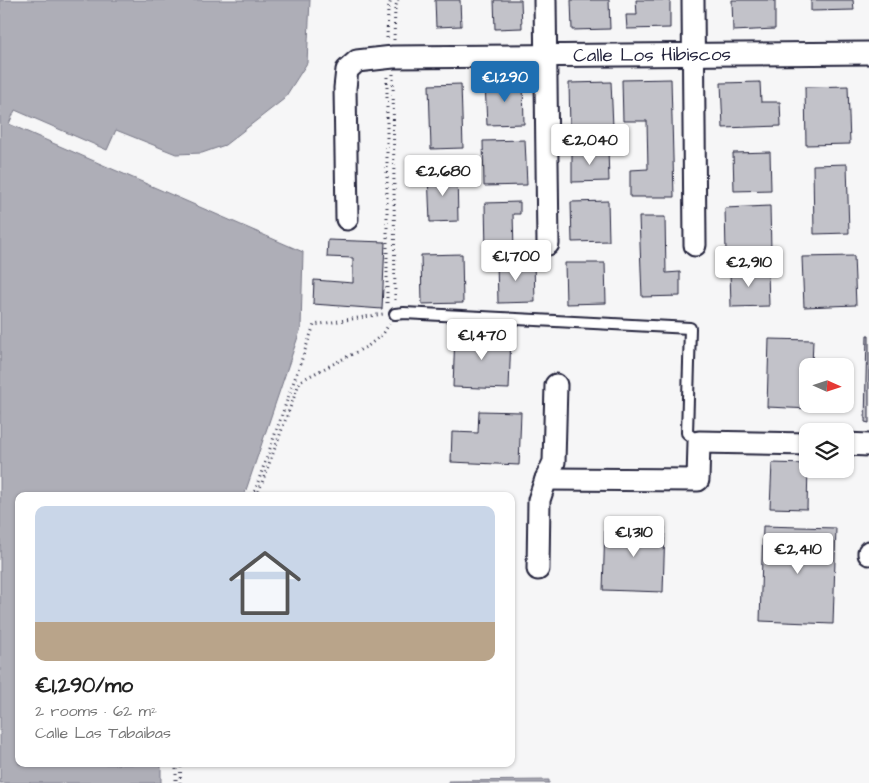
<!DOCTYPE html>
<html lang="en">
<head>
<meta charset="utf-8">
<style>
  body { margin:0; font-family:"Architects Daughter",sans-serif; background:#f2f2f2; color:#222; height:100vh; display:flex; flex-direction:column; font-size:19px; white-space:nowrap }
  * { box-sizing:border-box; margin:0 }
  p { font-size:16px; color:#767676 }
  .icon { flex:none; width:28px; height:28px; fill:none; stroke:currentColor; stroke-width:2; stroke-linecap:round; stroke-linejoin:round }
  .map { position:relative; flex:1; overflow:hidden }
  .drawer { position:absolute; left:15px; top:492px; width:500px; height:275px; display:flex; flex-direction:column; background:#fff; border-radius:10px; box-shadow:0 1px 4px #0004 }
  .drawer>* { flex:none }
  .needle { width:32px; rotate:93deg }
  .tools { position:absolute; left:799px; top:358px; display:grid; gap:10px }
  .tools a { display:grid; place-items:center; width:55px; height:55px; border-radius:10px; background:#fff; box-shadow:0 1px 4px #0004; font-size:25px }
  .price { position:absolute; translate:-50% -42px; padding:0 11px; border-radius:5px; background:#fff; color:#222; font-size:16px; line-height:32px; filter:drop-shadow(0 1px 2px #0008) }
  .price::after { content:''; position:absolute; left:50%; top:30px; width:15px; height:11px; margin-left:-8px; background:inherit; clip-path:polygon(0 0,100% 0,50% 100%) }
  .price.on { background:#1f6fb2; color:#fff }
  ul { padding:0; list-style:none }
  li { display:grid; align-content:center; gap:10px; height:265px; padding:0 20px }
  li span { display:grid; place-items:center; height:155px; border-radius:10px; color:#555 }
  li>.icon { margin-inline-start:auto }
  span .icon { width:90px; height:90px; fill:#fffc; stroke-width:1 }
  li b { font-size:21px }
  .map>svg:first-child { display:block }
  .water { fill:#aeaeb7; stroke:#767685 }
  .building { fill:#c2c2c9; stroke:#22223b }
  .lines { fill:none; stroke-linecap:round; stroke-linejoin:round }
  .service-casing { stroke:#22223b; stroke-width:14 }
  .minor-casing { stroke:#22223b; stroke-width:25 }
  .path { stroke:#22223b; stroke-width:3; stroke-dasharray:1 4; stroke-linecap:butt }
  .service { stroke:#fff; stroke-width:10 }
  .minor { stroke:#fff; stroke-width:21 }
  .labels { text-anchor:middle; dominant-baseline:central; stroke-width:4; stroke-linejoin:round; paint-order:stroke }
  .street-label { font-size:19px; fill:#22223b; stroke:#fff }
</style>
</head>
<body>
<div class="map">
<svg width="869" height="783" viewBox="0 0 869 783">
  <rect width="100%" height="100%" fill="#f6f6f7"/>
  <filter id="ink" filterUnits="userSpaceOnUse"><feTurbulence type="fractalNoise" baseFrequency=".02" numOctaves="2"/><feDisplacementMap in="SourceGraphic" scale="10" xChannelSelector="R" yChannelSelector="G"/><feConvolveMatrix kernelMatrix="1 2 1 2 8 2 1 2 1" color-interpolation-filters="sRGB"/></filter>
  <g filter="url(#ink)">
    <path class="water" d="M0,0H310L307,63L284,99L225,145L202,153L176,154L116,130L107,150L15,110L9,124L303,252L301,328L244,496H19V764H161V783H0Z
      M549,780V783H449L448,781Z"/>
    <path class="building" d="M435,0H460L461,26L436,27Z
      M494,0H521L522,28L495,29Z
      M571,0H609L610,29L572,30Z
      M636,0H670V28L627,29L626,15H637Z
      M732,0H775V29L733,31Z
      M811,0H853L854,10L811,11Z
      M671,79L674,197H630V170L648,169L647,121H623L622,80Z
      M523,82L524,124L487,125L485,83Z
      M611,82L613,127L570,128L569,83Z
      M760,82L761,102H780L781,126L723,128L721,83Z
      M461,84L463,148L431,149L429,85Z
      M848,86L850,144L806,145L805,87Z
      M525,140L527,185L484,186L483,141Z
      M608,149L609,181L572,182V150Z
      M770,152L771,190L734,191L733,153Z
      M847,164L849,233L814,234L813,165Z
      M457,172L458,221L430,222L428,173Z
      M608,201L609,241L572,242L571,202Z
      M520,202V214H513L514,250L486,251L485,203Z
      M770,206L771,251L726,253L725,208Z
      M639,217H665L666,273L680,272V296L642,297Z
      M328,240L385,242L382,309L313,304L314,280L353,283V258L327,257Z
      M462,254L463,303L422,304L421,255Z
      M854,256L856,305L804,307L802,257Z
      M534,261L535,302L498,303L497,262Z
      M565,263H605L606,303L566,304Z
      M768,270L769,306L731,307L730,271Z
      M455,333L511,335L509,389L453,387Z
      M867,335H869V423L865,422Z
      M769,339L813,340L812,366H808V404H811V409L767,407Z
      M479,411L521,412L519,465L451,462L452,432L478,433Z
      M772,463L808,464L807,509L770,508Z
      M605,525L665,527L663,592L603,590Z
      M763,526L836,528L833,624L760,621Z"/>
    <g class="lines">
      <defs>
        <path id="service" d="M395,314L404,313L690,328L687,433L699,442"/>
        <g id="minor">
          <path d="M545,0L548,244"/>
          <path d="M693,0L695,245"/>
          <path id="s1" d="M347,219L345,88L347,70L357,61L393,57L869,53"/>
          <path d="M845,444L869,445"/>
          <path d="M546,479L698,480L699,442L808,444"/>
          <path d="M869,554V552"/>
          <path d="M538,569L539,500L546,479L554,462L556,385"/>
        </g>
      </defs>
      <use href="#service" class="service-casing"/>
      <use href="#minor" class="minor-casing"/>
      <path class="path" d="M387,38L388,9L391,0
        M394,40L395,8L398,0
        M393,74L395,303
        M387,303V75
        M253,496L314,325L383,314
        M257,496L300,381L368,346L383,334L389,324
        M176,764V783
        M180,783L181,764"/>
      <use href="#service" class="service"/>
      <use href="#minor" class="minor"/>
    </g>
  </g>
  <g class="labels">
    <g class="street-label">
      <text stroke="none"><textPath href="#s1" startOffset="458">Calle Los Hibiscos</textPath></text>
    </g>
  </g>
</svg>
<div class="tools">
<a><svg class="needle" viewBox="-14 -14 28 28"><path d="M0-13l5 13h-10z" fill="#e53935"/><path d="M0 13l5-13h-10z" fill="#767676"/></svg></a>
<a><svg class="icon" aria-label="layers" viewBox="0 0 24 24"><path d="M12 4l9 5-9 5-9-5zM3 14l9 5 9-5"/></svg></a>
</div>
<b class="price on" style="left:505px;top:103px">€1,290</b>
<b class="price" style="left:590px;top:166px">€2,040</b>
<b class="price" style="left:443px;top:197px">€2,680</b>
<b class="price" style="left:516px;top:282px">€1,700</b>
<b class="price" style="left:749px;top:288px">€2,910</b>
<b class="price" style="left:482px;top:361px">€1,470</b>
<b class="price" style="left:634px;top:558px">€1,310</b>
<b class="price" style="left:798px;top:575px">€2,410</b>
<section class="drawer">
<ul>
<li><span style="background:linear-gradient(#c9d6e8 75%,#b9a48a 0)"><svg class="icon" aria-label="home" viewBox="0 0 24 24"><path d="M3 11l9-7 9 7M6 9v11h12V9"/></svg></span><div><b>€1,290/mo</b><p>2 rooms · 62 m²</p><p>Calle Las Tabaibas</p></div></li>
</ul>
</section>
</div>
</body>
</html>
